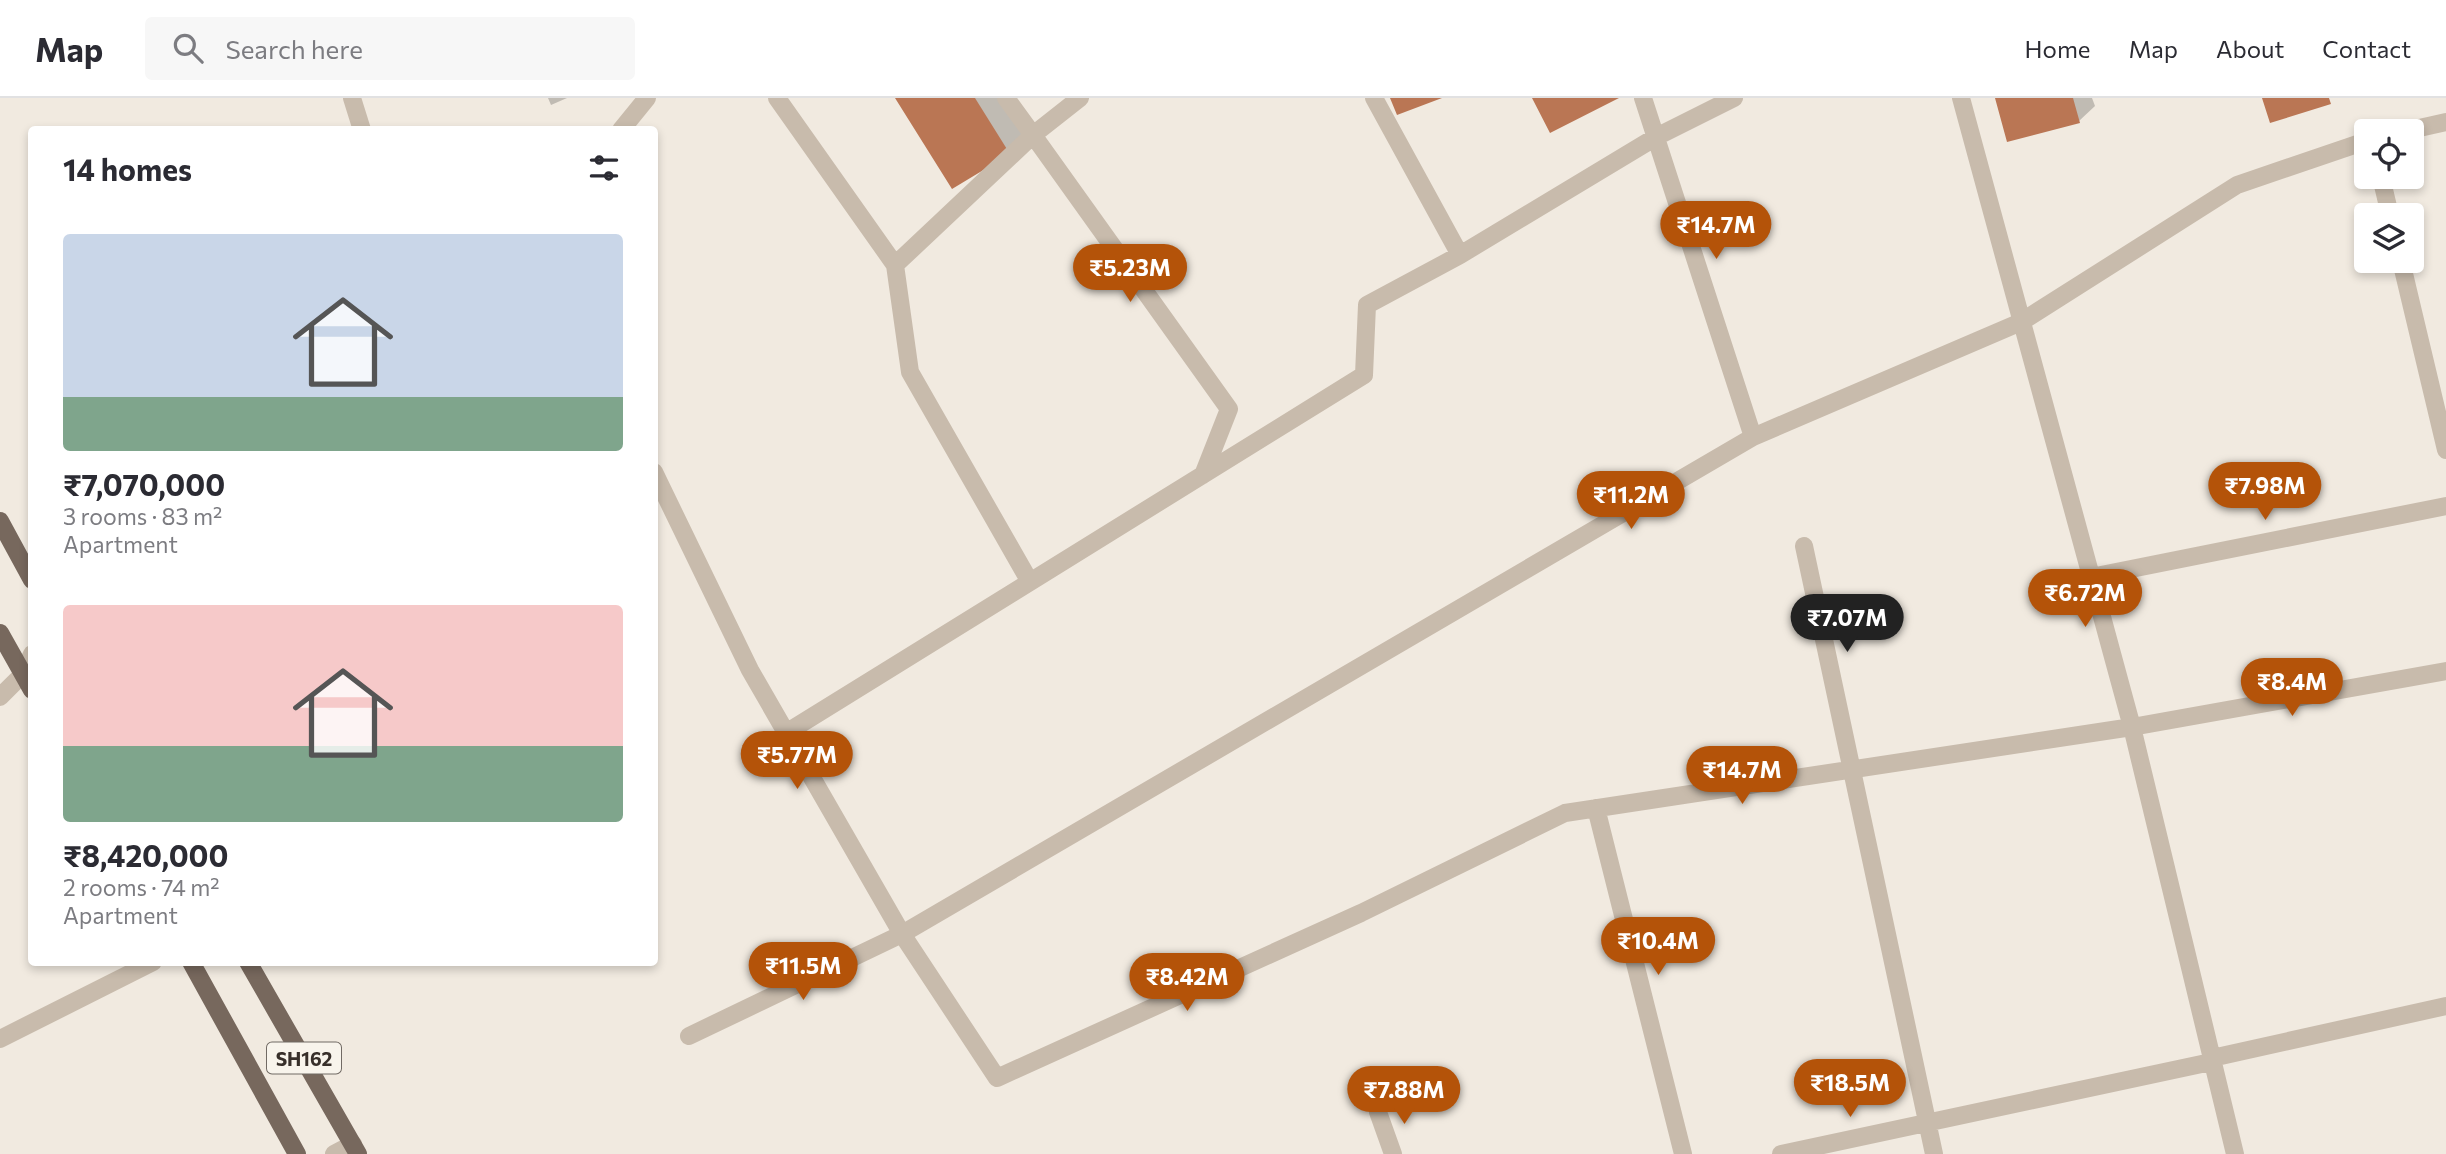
<!DOCTYPE html>
<html lang="en">
<head>
<meta charset="utf-8">
<style>
  body { margin:0; font-family:Commissioner,sans-serif; background:#f7f7f7; color:#2b2b33; height:100vh; display:flex; flex-direction:column; font-size:26px; white-space:nowrap }
  * { box-sizing:border-box; margin:0 }
  p { font-size:23px; color:#7c7c81 }
  .icon { flex:none; width:38px; height:38px; fill:none; stroke:currentColor; stroke-width:2; stroke-linecap:round; stroke-linejoin:round }
  .map { position:relative; flex:1; overflow:hidden }
  .side { position:absolute; left:28px; top:28px; width:630px; height:840px; display:flex; flex-direction:column; background:#fff; border-radius:7px; box-shadow:0 4px 10px #0003 }
  .side>* { flex:none }
  .tools { position:absolute; left:2354px; top:21px; display:grid; gap:14px }
  .tools a { display:grid; place-items:center; width:70px; height:70px; border-radius:7px; background:#fff; box-shadow:0 4px 10px #0003; font-size:35px }
  .price { position:absolute; translate:-50% -60px; padding:0 16px; border-radius:24px; background:#b45309; color:#fff; font-size:23px; line-height:46px; filter:drop-shadow(0 2px 4px #0008) }
  .price::after { content:''; position:absolute; left:50%; top:42px; width:21px; height:16px; margin-left:-10px; background:inherit; clip-path:polygon(0 0,100% 0,50% 100%) }
  .price.selected { background:#222; color:#fff }
  ul { padding:0; list-style:none }
  li { display:grid; align-content:center; gap:14px; height:371px; padding:0 35px }
  li span { display:grid; place-items:center; height:217px; border-radius:7px; color:#555 }
  li>.icon { margin-inline-start:auto }
  span .icon { width:126px; height:126px; fill:#fffc; stroke-width:1 }
  li b { font-size:30px }
  h2 { display:flex; justify-content:space-between; align-items:center; height:84px; padding:0 35px; font-size:30px }
  header { display:flex; align-items:center; gap:42px; box-sizing:border-box; height:98px; padding:0 35px; background:#fff; border-bottom:2px solid #e1e1e2 }
  header strong { font-size:33px }
  nav { display:flex; gap:38px; margin-inline-start:auto; font-size:24px }
  .search { width:490px; height:63px; background:#f7f7f7; display:flex; align-items:center; gap:18px; box-sizing:border-box; padding:0 24px; border-radius:7px; color:#7c7c81; font-size:26px }
  .map>svg:first-child { display:block }
  .shadow { fill:#0003 }
  .building { fill:#ba7654 }
  .lines { fill:none; stroke-linecap:round; stroke-linejoin:round }
  .street { stroke:#c8bbac; stroke-width:18 }
  .primary { stroke:#77685d; stroke-width:18 }
  .labels { text-anchor:middle; dominant-baseline:central; stroke-width:7; stroke-linejoin:round; paint-order:stroke }
  .shield { fill:#f8f4ec; stroke:#716a64; stroke-width:2 }
  .shield-label { font-size:19px; font-weight:bold; fill:#372f2a }
</style>
</head>
<body>
<header>
<strong>Map</strong>
<div class="search"><svg class="icon" aria-label="search" viewBox="0 0 24 24"><circle cx="10" cy="10" r="6"/><path d="M15 15l6 6"/></svg>Search here</div>
<nav><a>Home</a><a>Map</a><a>About</a><a>Contact</a></nav>
</header>
<div class="map">
<svg width="2446" height="1056" viewBox="0 0 2446 1056">
  <rect width="100%" height="100%" fill="#f1eae0"/>
  <path class="shadow" d="M548,0H567L551,7Z
    M897,0H1000L1024,39L1009,55Z
    M1997,0H2092L2095,8L2079,23Z"/>
  <path class="building" d="M895,0H975L1010,56L952,91Z
    M1390,0H1442L1397,17Z
    M1532,0H1619L1550,35Z
    M1995,0H2073L2080,25L2007,44Z
    M2262,0H2329L2331,6L2270,25Z"/>
  <g class="lines">
    <path class="street" d="M352,0L362,32
      M777,0L895,167
      M1006,0L1033,37L1080,0
      M1374,0L1460,157L1656,39L1734,0
      M1643,0L1753,339
      M1961,0L2132,629L2235,1056
      M621,32L647,0
      M2406,33L2446,24
      M2381,79L2390,117
      M2401,163L2446,352
      M654,374L750,572L902,836L997,980L1361,815L1565,715L2132,629L2446,573
      M1804,448L1934,1056
      M2091,479L2446,408
      M1030,484L910,274L895,167L1033,37L1229,311L1203,377
      M0,599L22,577L32,556
      M786,635L1364,277L1367,207L1460,157
      M1596,710L1683,1056
      M689,938L902,836L1753,339L2021,224L2237,87L2366,43
      M0,941L153,864
      M1378,1014L1393,1056
      M334,1056L353,1046
      M1781,1056L2211,964L2212,960L2446,908"/>
    <path class="primary" d="M0,423L32,482
      M0,535L32,592
      M191,864L297,1056
      M248,864L358,1056"/>
  </g>
  <g class="labels">
    <rect class="shield" x="267" y="944.5" width="74" height="31" rx="5"/>
    <g class="shield-label">
      <text x="304" y="960">SH162</text>
    </g>
  </g>
</svg>
<div class="tools">
<a><svg class="icon" aria-label="locate" viewBox="0 0 24 24"><circle cx="12" cy="12" r="6"/><path d="M12 2v4M12 18v4M2 12h4M18 12h4"/></svg></a>
<a><svg class="icon" aria-label="layers" viewBox="0 0 24 24"><path d="M12 4l9 5-9 5-9-5zM3 14l9 5 9-5"/></svg></a>
</div>
<b class="price" style="left:1716px;top:163px">₹14.7M</b>
<b class="price" style="left:1130px;top:206px">₹5.23M</b>
<b class="price" style="left:2265px;top:424px">₹7.98M</b>
<b class="price" style="left:1631px;top:433px">₹11.2M</b>
<b class="price" style="left:2085px;top:531px">₹6.72M</b>
<b class="price selected" style="left:1847px;top:556px">₹7.07M</b>
<b class="price" style="left:2292px;top:620px">₹8.4M</b>
<b class="price" style="left:797px;top:693px">₹5.77M</b>
<b class="price" style="left:1742px;top:708px">₹14.7M</b>
<b class="price" style="left:1658px;top:879px">₹10.4M</b>
<b class="price" style="left:803px;top:904px">₹11.5M</b>
<b class="price" style="left:1187px;top:915px">₹8.42M</b>
<b class="price" style="left:1850px;top:1021px">₹18.5M</b>
<b class="price" style="left:1404px;top:1028px">₹7.88M</b>
<section class="side">
<h2>14 homes<svg class="icon" aria-label="filters" viewBox="0 0 24 24"><path d="M4 7h16M4 17h16"/><circle cx="9" cy="7" r="2"/><circle cx="15" cy="17" r="2"/></svg></h2>
<ul>
<li><span style="background:linear-gradient(#c9d6e8 75%,#7fa58c 0)"><svg class="icon" aria-label="home" viewBox="0 0 24 24"><path d="M3 11l9-7 9 7M6 9v11h12V9"/></svg></span><div><b>₹7,070,000</b><p>3 rooms · 83 m²</p><p>Apartment</p></div></li>
<li><span style="background:linear-gradient(#f6c9c9 65%,#7fa58c 0)"><svg class="icon" aria-label="home" viewBox="0 0 24 24"><path d="M3 11l9-7 9 7M6 9v11h12V9"/></svg></span><div><b>₹8,420,000</b><p>2 rooms · 74 m²</p><p>Apartment</p></div></li>
</ul>
</section>
</div>
</body>
</html>
